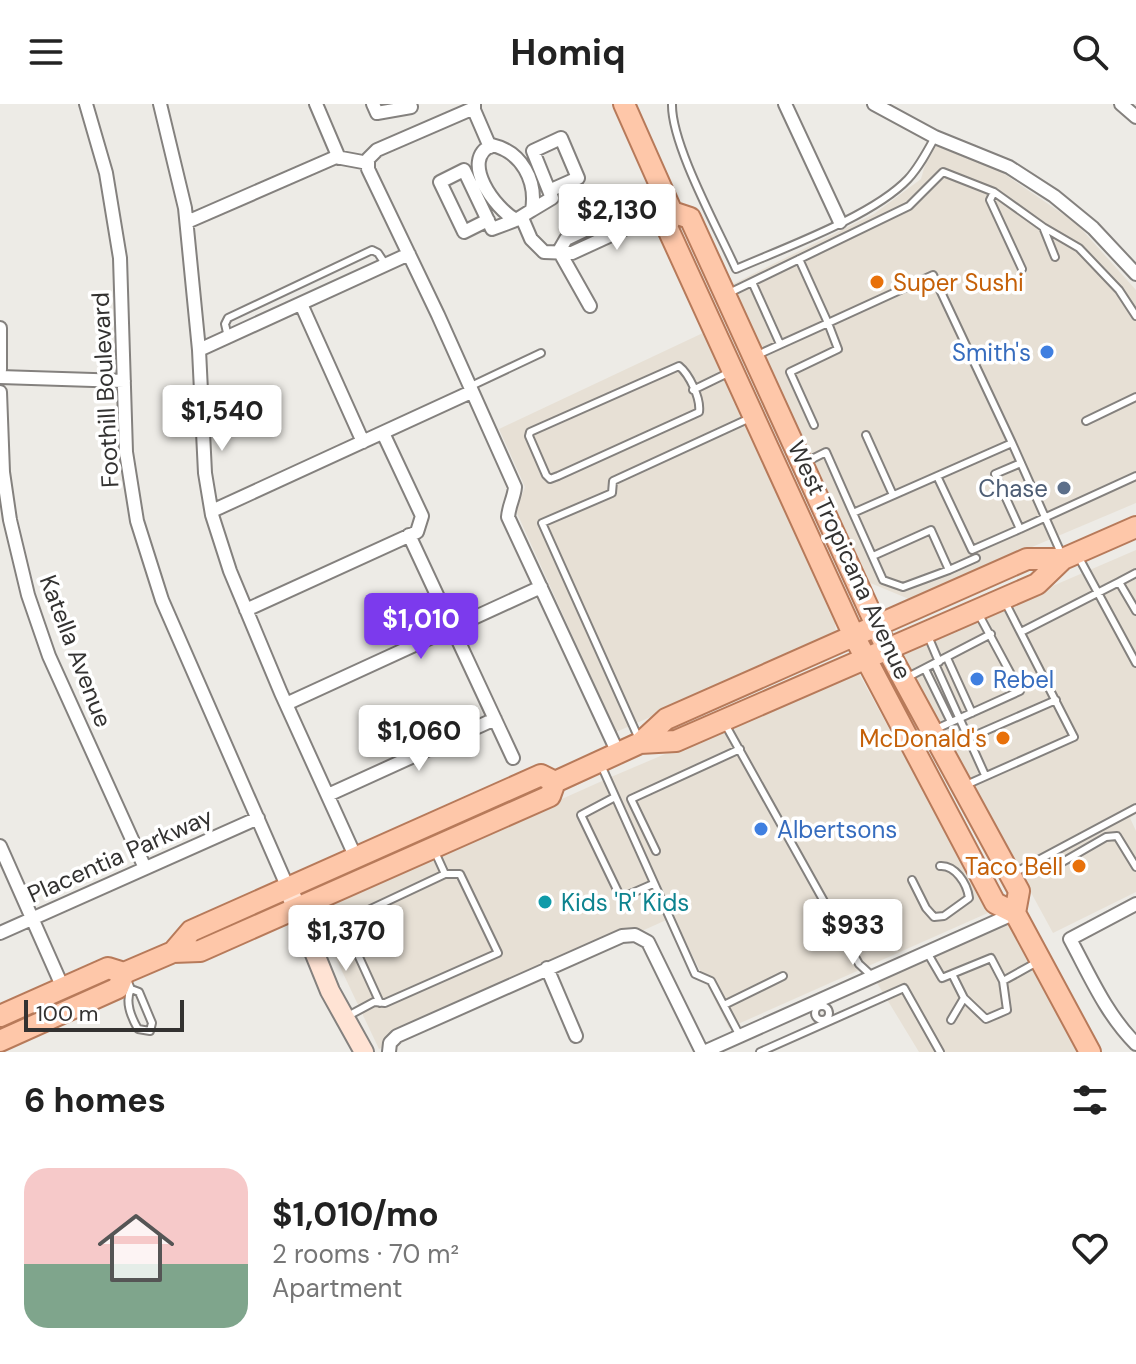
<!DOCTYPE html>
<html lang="en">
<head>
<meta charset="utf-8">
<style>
  body { margin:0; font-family:"DM Sans",sans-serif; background:#f6f6f6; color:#222; height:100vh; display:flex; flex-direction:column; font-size:30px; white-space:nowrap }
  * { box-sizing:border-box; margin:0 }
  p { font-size:26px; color:#767676 }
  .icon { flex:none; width:44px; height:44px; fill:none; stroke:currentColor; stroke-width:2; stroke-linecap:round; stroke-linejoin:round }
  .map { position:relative; height:948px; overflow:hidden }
  .sheet { display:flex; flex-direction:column; background:#fff; flex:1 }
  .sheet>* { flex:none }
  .scale { position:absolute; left:24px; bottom:20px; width:160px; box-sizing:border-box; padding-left:8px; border:4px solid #333231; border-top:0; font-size:22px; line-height:28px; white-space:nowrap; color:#333231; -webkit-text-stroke:6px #fff; paint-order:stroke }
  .price { position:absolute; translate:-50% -68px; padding:0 18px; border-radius:8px; background:#fff; color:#222; font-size:26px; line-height:52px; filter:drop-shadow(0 2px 4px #0008) }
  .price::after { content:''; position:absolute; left:50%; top:48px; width:24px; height:18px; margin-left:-12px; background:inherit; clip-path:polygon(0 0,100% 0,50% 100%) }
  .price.current { background:#7c3aed; color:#fff }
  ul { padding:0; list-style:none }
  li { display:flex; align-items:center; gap:24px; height:200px; padding:0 24px }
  li span { display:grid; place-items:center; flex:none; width:224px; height:160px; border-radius:24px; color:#555 }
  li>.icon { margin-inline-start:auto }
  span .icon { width:96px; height:96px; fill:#fffc; stroke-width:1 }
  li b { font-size:34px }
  h2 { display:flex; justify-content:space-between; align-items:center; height:96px; padding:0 24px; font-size:34px }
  header { display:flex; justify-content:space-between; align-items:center; height:104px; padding:0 24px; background:#fff; font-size:36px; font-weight:700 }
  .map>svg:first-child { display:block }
  .built { fill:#e7e0d5 }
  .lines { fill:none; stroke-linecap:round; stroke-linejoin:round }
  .lane-casing { stroke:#84817e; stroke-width:10 }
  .street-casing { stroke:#84817e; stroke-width:16 }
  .secondary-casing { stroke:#84817e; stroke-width:22 }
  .primary-casing { stroke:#b77a5a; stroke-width:24 }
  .lane { stroke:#fff; stroke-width:6 }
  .street { stroke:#fff; stroke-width:12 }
  .secondary { stroke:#ffe3d4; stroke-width:18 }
  .primary { stroke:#fec7a9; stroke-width:20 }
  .food-dot { fill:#e8710a; stroke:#fff; stroke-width:3 }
  .shop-dot { fill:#3f7fe0; stroke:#fff; stroke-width:3 }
  .service-dot { fill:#5c6f8a; stroke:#fff; stroke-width:3 }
  .culture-dot { fill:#0f9aa8; stroke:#fff; stroke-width:3 }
  .labels { text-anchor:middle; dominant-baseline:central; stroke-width:7; stroke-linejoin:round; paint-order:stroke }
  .food-label { font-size:24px; fill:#c56008; stroke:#fff; text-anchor:end }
  .shop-label { font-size:24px; fill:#366cbe; stroke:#fff; text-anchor:start }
  .street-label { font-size:24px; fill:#333231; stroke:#fff }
  .service-label { font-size:24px; fill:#4e5e75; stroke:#fff; text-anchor:end }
  .culture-label { font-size:24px; fill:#0d838f; stroke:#fff; text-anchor:start }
</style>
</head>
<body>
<header><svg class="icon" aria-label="menu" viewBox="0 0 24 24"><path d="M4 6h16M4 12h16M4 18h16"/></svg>Homiq<svg class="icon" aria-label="search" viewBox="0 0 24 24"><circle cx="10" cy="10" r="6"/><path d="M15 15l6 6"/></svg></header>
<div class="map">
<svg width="1136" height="948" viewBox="0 0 1136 948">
  <rect width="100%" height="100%" fill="#edebe6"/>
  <path class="built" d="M931,40L1000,67L1076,119L1136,186V399L909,495L863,476L731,181L874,110L921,75Z
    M705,228L834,511L836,528L829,535L616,628L516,407L525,383L499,325Z
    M1136,446V710L1130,714L1136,727V788L1053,829L900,548Z
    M858,568L990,808L729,924L673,813L379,945L313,806L611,673Z
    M1016,811L1089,948H919L874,874Z"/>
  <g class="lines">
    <defs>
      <path id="lane" d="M672,0C671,40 718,125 736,165C784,144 873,112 908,75C919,63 927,48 935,33
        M994,88L990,96L1022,165
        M1043,123L1055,153
        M799,155L828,219L933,171L1012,339L853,409L826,348L806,358
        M752,178L780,240
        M727,190L909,102L943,68L994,88L1043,123L1079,144L1119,186L1136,212
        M228,233L225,220L228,214L372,146L378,149L386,161
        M755,252L828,219L838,245L790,268L814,321
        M679,262C689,270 701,294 699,308L558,372L550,375L546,371L529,332L530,328Z
        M469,283L541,249
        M693,286L730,268
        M1086,317L1136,293
        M866,331L893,391
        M1012,339L1061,449
        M937,372L972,446L1020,425L995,370L1021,359
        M853,409L883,476L903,483L949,466
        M1020,425L1136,372
        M873,452L931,426L949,466L976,454
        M1078,452L1136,559
        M1119,478L1136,469
        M1021,528L1119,478L1136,507
        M928,532L939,558
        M947,554L972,609
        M935,560L985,671
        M925,565L951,618
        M908,573L991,530
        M725,620L850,844L859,860L872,872
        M936,625L1020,587L978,509
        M969,634L1056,596
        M639,635L542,419L612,389L613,377L750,314
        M601,661L695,870L711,877L740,932
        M966,681L1074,633L1004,496
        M615,693L581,711L621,794L653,780
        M656,747L631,695L740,645
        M435,748L445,770
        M1047,767L1106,733L1117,732L1136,763
        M1012,770L1136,704
        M912,776L926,804L934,813L944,812L969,794C967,779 955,761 940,762
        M928,850L942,874L991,854L1003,877L1039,857
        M127,876L131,885L139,888L152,919L150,927L138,925C131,913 125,897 131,885
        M964,894L986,915L1007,906L1003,877
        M724,901L783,872
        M815 909a7 7 0 1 1 14 0a7 7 0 1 1-14 0Z
        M348,912L374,898L385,899L498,849L460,770H445L343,818L380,899
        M951,916L964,894L952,870
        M760,948L904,884L940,948"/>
      <path id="street" d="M86,0L106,69L120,154L126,348L137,417L162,496L288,784
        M160,0L185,104L199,246L205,369L212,411L230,467L281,589L356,754
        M316,0L339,54
        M373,0L377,9L411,3
        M474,0V6L490,43
        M785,0L840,118
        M874,0L935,33L1009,63L1054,92L1093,124L1136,170
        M1121,0L1136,13
        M474,4L377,46L368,55V65L438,211L515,383C514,394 509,401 508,413L618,649
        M492,41C522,48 537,77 532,106L516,116C495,105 459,56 492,41Z
        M532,106L552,94L533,47L561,34L578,74L551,86
        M522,114L531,135L544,148L572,149L646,115L657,102L668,97
        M488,116L464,128L440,78L464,66L492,125L516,116
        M187,118L336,53L368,59
        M559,147L566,135L639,100L657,102
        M559,147L590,202
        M301,200L363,338
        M0,224V266
        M199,246L409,150
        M0,273L124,277
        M0,288L3,368L10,416L28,491L49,552L145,764
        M212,407L471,288
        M409,431L513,654
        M246,506L417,428L422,412L383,329
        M286,600L541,483
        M328,691L495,615
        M0,742L63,884
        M1136,800L1070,835C1090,872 1106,910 1136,940
        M0,829L258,714
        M547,864L576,932
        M389,948L390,939L397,932L622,832L635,831L648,838L702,948
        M704,948L1015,809"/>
      <path id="secondary" d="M291,791L330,887L364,948"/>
      <path id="primary" d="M624,0L672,108L667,123L854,532L995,799L1015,809L1090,948
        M672,108L690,114L887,545L1019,787L1015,809
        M640,639L676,637L1037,480L1063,455L1136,423
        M173,848L191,827L541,671L555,678
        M0,912L108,864L124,869L173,848L200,847L550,692L555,678L640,639L666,615L1027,455H1063
        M0,937L118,884L124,869"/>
    </defs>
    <use href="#lane" class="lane-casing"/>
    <use href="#street" class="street-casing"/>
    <use href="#secondary" class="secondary-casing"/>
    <use href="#primary" class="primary-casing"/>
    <use href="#lane" class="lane"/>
    <use href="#street" class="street"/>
    <use href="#secondary" class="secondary"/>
    <use href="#primary" class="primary"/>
  </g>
  <g class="food-dot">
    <circle cx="877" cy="178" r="8"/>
    <circle cx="1003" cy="634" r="8"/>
    <circle cx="1079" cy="762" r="8"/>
  </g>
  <g class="shop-dot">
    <circle cx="1047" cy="248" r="8"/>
    <circle cx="977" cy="575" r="8"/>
    <circle cx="761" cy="725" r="8"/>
  </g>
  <circle class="service-dot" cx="1064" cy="384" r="8"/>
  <circle class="culture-dot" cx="545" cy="798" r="8"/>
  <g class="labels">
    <g class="food-label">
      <text x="893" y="178" text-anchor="start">Super Sushi</text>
      <text x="987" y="634">McDonald's</text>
      <text x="1063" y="762">Taco Bell</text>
    </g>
    <g class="shop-label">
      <text x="1031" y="248" text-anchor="end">Smith's</text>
      <text x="993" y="575">Rebel</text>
      <text x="777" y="725">Albertsons</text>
    </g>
    <g class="street-label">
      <text transform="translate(105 286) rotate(-93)">Foothill Boulevard</text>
      <text transform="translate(850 456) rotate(65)">West Tropicana Avenue</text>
      <text transform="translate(76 547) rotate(69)">Katella Avenue</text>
      <text transform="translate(120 751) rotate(-24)">Placentia Parkway</text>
    </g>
    <g class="service-label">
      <text x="1048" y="384">Chase</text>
    </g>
    <g class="culture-label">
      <text x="561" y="798">Kids 'R' Kids</text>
    </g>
  </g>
</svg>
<div class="scale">100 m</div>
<b class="price" style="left:617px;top:148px">$2,130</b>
<b class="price" style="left:222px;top:349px">$1,540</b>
<b class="price current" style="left:421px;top:557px">$1,010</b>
<b class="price" style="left:419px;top:669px">$1,060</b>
<b class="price" style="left:853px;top:863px">$933</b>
<b class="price" style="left:346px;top:869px">$1,370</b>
</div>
<section class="sheet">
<h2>6 homes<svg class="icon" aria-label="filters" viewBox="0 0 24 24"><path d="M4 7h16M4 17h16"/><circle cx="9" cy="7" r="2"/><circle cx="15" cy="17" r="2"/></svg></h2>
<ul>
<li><span style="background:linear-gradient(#f6c9c9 60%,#7fa58c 0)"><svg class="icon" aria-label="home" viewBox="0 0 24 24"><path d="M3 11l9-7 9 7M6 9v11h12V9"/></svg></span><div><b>$1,010/mo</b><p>2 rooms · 70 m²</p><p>Apartment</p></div><svg class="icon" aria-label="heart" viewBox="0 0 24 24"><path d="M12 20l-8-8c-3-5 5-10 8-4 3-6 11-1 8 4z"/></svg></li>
</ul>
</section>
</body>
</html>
